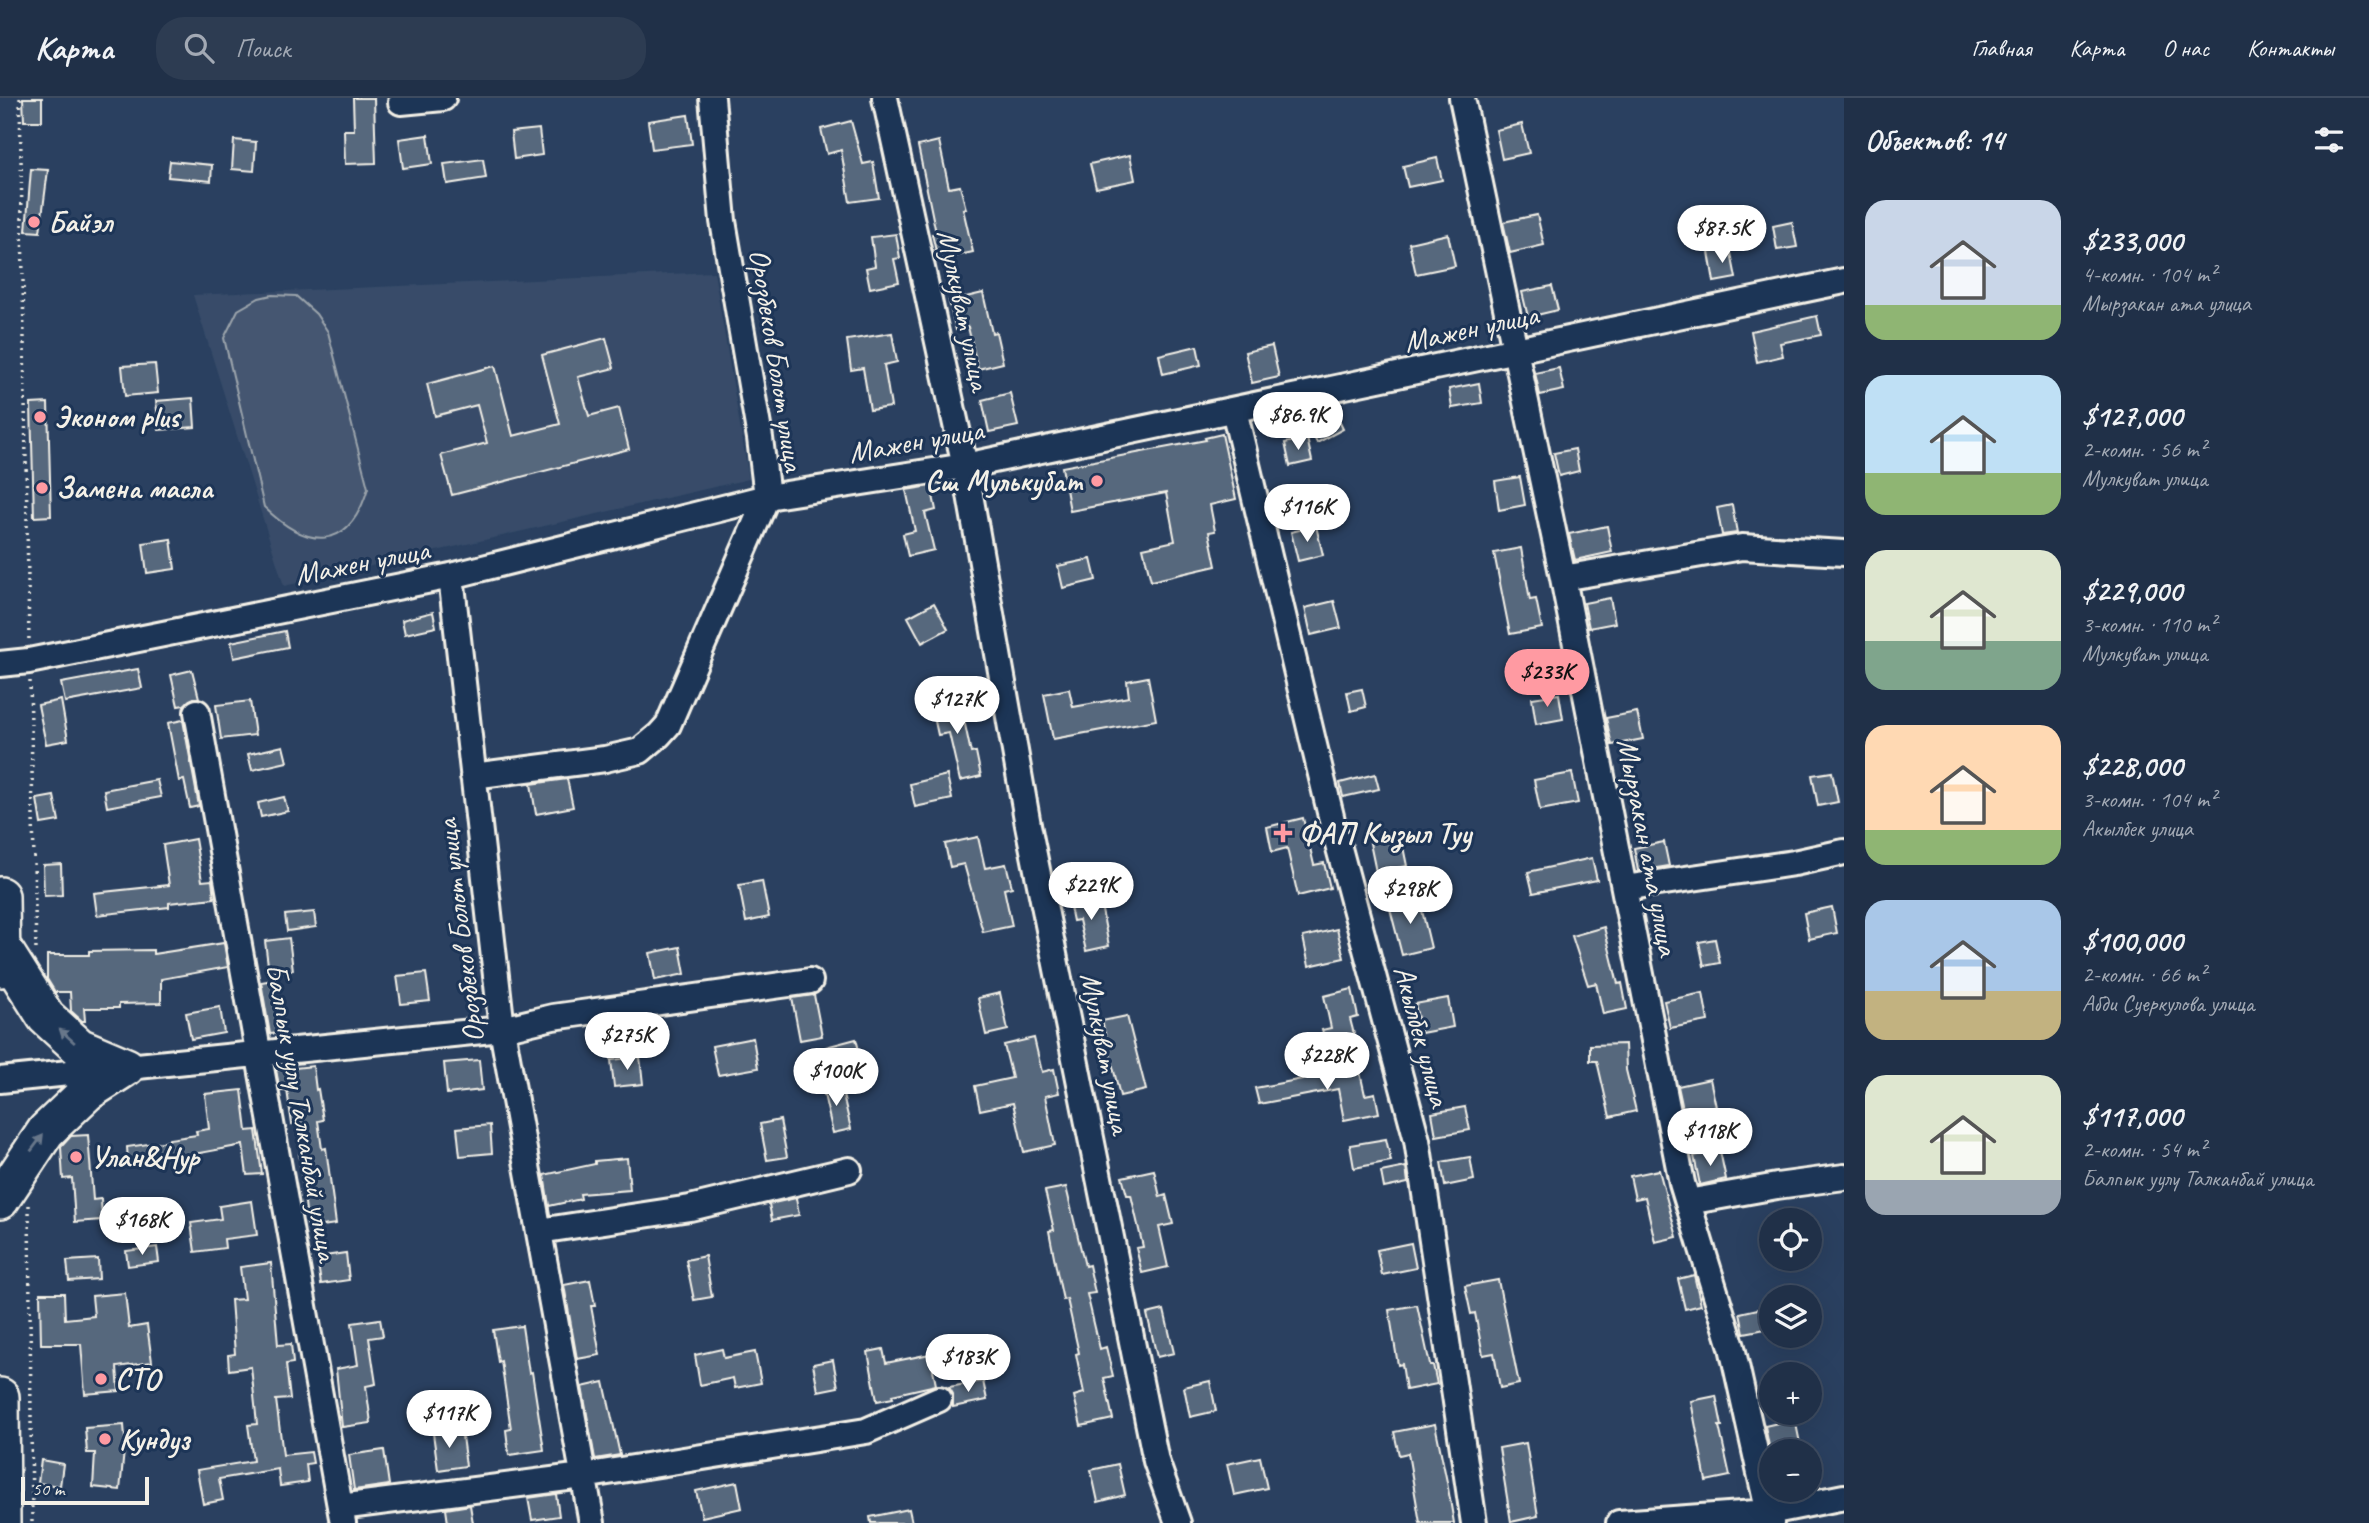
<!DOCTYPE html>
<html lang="ru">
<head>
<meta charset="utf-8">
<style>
  body { margin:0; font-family:Caveat,sans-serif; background:#2d3c52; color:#f1f3f6; height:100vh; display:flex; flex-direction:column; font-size:26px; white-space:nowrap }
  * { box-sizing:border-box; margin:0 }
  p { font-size:23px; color:#a2a9b4 }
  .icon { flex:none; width:38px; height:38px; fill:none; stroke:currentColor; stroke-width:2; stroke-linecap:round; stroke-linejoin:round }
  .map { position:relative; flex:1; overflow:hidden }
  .details { display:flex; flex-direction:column; background:#203048; width:525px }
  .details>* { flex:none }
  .controls { position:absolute; left:1759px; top:1110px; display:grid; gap:14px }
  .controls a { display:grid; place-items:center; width:63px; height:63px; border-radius:50%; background:#203048; box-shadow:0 7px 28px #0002,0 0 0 2px #3d4b60; font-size:35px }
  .scale { position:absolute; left:21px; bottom:18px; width:128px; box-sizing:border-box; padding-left:7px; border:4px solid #f4f1e8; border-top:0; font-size:19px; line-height:24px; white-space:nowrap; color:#f4f1e8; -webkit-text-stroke:5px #1d3557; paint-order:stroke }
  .price { position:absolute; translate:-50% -60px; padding:0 16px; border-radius:24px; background:#fff; color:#222; font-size:23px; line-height:46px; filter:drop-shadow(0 2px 4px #0008) }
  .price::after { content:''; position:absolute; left:50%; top:42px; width:21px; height:16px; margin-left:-10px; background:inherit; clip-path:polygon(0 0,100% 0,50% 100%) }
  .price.selected { background:#ff9aa2; color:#111 }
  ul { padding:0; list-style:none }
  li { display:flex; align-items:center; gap:21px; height:175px; padding:0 21px }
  li span { display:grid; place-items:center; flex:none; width:196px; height:140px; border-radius:21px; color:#555 }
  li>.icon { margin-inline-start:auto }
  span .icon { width:84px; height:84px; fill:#fffc; stroke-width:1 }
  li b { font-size:30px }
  h2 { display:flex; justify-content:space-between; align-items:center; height:84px; padding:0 21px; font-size:30px }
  header { display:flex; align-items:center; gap:42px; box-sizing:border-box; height:98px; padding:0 35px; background:#203048; border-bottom:2px solid #3d4b60 }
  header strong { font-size:33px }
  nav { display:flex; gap:38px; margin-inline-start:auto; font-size:24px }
  .search { width:490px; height:63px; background:#2d3c52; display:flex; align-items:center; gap:18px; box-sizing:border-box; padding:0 24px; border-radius:28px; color:#a2a9b4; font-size:26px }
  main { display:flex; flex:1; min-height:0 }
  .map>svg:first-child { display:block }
  .built { fill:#374c69 }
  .grass { fill:#445771; stroke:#9ca4ac; stroke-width:2 }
  .building { fill:#56677d; stroke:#f4f1e8; stroke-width:2 }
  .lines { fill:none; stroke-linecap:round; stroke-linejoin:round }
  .minor-casing { stroke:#f4f1e8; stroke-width:30 }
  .highway-casing { stroke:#f4f1e8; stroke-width:42 }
  .path { stroke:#f4f1e8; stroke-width:3.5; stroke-dasharray:2 5; stroke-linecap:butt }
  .minor { stroke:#1d3557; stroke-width:24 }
  .highway { stroke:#1d3557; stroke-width:37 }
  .oneway { fill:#68778a }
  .poi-dot { fill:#ff9aa2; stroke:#1d3557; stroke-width:2.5 }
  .labels { text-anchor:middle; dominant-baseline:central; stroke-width:6; stroke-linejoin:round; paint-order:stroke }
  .poi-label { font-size:30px; font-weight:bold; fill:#f4f1e8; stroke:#1d3557; text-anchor:start }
  .street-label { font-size:30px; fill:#f4f1e8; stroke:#1d3557 }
</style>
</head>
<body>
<header>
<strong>Карта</strong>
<div class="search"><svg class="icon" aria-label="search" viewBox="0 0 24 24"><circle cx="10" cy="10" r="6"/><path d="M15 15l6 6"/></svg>Поиск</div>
<nav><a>Главная</a><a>Карта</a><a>О нас</a><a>Контакты</a></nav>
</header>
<main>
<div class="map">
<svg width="1844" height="1425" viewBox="0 0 1844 1425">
  <rect width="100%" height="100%" fill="#2a4060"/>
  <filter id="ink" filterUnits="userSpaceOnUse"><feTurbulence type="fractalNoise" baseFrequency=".0143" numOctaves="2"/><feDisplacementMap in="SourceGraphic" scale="14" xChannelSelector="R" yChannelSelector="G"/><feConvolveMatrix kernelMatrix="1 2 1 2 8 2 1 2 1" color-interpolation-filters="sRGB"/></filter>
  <g filter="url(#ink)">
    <path class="built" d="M714,174L749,381L284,488L193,197Z"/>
    <path class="grass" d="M272,197L296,198L316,216L328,234L368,390C349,455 307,451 264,409L224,240L238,212L259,200Z"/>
    <path class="building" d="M23,0H42V23H24Z
      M353,0H374L376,65L345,66L344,32H354Z
      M688,17L692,46L652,51L648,23Z
      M851,23L863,66L873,64L879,100L850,104L841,52L827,56L821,31Z
      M1522,26L1529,55L1502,61L1496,32Z
      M539,31L542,57L514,61L511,34Z
      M428,37L432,66L403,70L399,41Z
      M234,42L256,44L254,73L232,71Z
      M939,43L949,90L960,88L966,111H963L973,154L938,162L932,136L936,135L918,48Z
      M1130,57L1135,82L1096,90L1090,66Z
      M1437,60L1442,82L1408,89L1403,68Z
      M483,61L486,80L447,86L444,66Z
      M170,63L212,67L211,83L168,79Z
      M31,71L48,72L40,134L26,133Z
      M1537,117L1544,147L1510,155L1503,124Z
      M1792,124L1797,149L1777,152L1773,128Z
      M896,136L900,160L894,161L899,184L870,190L866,170L875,168L871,139Z
      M1448,136L1455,168L1416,176L1409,145Z
      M1730,150L1736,180L1714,184L1709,154Z
      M1552,188L1558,212L1528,219L1522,194Z
      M983,195L992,235L996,234L1003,265L978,271L968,229L956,232L949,203Z
      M1817,218L1821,237L1780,245L1783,258L1757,264L1751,233Z
      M892,235L897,264L884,267L891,309L870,312L863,270L851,272L847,242Z
      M606,240L614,270L578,279L589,318L619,310L629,351L452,397L441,357L487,345L477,307L435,318L427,286L495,268L513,338L560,326L542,257Z
      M1197,248L1201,267L1163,276L1159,257Z
      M1272,248L1279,279L1252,285L1245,254Z
      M155,266L158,295L125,298L122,268Z
      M1559,270L1564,292L1540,297L1535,275Z
      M1479,285L1482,305L1452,310L1449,291Z
      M1010,295L1018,328L989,334L982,302Z
      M193,300L195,329L159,332L156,303Z
      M48,305L51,418L34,419L31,306Z
      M1331,306L1343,331L1317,345L1304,321Z
      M1222,336L1236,401L1210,407L1215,433L1209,434L1216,468L1151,483L1143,450L1175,443L1166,395L1070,413L1062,369L1206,342L1205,340Z
      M1307,340L1312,363L1290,368L1285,345Z
      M1575,351L1579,373L1559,378L1554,355Z
      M1520,379L1525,407L1499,412L1495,383Z
      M931,388L936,412L925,415L934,452L908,458L903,436L915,433L906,392Z
      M1732,407L1737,435L1722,437L1717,410Z
      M1316,428L1323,457L1298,463L1291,434Z
      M1607,428L1612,454L1575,462L1569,436Z
      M171,441L175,471L147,475L143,445Z
      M1521,450L1530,502L1536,501L1542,530L1510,536L1494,455Z
      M1091,461L1096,482L1063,490L1058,468Z
      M1610,500L1615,525L1589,530L1584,505Z
      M1334,503L1341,530L1311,537L1305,510Z
      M934,505L948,531L922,545L908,519Z
      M433,514L436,529L405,536L402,522Z
      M285,533L288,549L234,560L231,544Z
      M138,571L142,590L65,604L61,585Z
      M192,572L199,600H194L184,607L178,608L171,577Z
      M1148,579L1156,622L1053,641L1044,596L1069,591L1073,609L1129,599L1127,583Z
      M1362,591L1366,609L1351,613L1347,594Z
      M1559,596L1563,621L1536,626L1532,600Z
      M959,598L971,655L976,654L981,678L960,683L949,635L938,637L931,605Z
      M61,602L68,642L46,646L38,607Z
      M250,603L255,637L221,641L216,607Z
      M1637,614L1643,641L1612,647L1606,620Z
      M183,622L199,708L190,710L184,682L179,683L168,625Z
      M283,648L287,664L252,672L248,656Z
      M1832,674L1838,704L1818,708L1812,677Z
      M1572,675L1578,705L1540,712L1534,682Z
      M1375,676L1379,691L1343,699L1340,685Z
      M947,677L952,701L915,709L910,686Z
      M567,681L573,709L536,716L531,686Z
      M157,682L161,699L107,709L104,692Z
      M54,698L59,723L41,726L37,701Z
      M284,699L288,713L261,719L258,705Z
      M1303,720L1314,767L1324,765L1330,790L1298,798L1287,750L1272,754L1267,729Z
      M978,739L985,770L1006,766L1012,789L1004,791L1012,828L983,834L964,766L950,769L945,746Z
      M1401,739L1407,768L1376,774L1370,745Z
      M195,741L202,783L212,782L214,800L169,805V809L97,817L94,795L169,787L163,747Z
      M1664,744L1669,768L1638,773L1634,750Z
      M1592,760L1597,782L1533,795L1528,774Z
      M61,766L62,797L44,798L43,767Z
      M762,783L769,819L746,824L739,787Z
      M1099,797L1109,848L1086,853L1079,822L1073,823L1069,804Z
      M1419,800L1431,850L1402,857L1389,807Z
      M1832,809L1837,835L1809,841L1804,815Z
      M314,814L316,829L287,833L285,817Z
      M1604,829L1618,886L1622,885L1627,911L1603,916L1596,885L1588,887L1572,838Z
      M1337,831L1344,860L1309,868L1303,839Z
      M289,840L293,872L269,875L265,843Z
      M1715,841L1720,865L1704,868L1699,844Z
      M224,845L228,869L161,881V905L119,906V910H84L85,923H82L71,913L70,894H55L47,881V857H89V853L153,852V856Z
      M680,849L685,876L655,882L650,855Z
      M426,875L430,903L401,906L397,878Z
      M274,882L280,935L270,936L261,884Z
      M1352,891L1358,919L1350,921L1355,940L1326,946L1322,932L1331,930L1324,898Z
      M1000,895L1008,932L986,937L978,900Z
      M1703,895L1708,923L1670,930L1664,903Z
      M814,897L822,938L800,942L792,900Z
      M1448,900L1453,929L1421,935L1415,906Z
      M220,909L224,935L191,941L186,915Z
      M1127,918L1146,992L1120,998L1102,923Z
      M753,940L758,970L718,977L712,948Z
      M1034,940L1042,974L1054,971L1059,995L1045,998L1055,1047L1024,1054L1013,1005L980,1012L975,988L1012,980L1004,947Z
      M856,941L863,967L834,975L826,949Z
      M1625,946L1626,972L1636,1013L1610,1019L1597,963H1590V947Z
      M640,959L643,986L614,989L611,962Z
      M479,962L482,992L447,996L444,965Z
      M313,968L316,992L318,991L323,1022L318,1023L322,1051L326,1050L336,1126L308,1130L299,1054L308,1053L305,1024L292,1026L287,992L280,993L276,972Z
      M1359,970L1365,997L1375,995L1379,1015L1344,1022L1338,991L1259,1006L1255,990Z
      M1710,981L1716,1009L1684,1016L1678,988Z
      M840,984L851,1031L833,1035L822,988Z
      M242,992L247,1033L256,1032L262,1076L247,1077L243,1047L189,1057L171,1060V1056L128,1062L127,1049L169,1043V1041L197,1037L196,1033L209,1031L205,996Z
      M1465,1009L1470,1032L1436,1038L1432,1015Z
      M780,1022L787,1059L767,1062L760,1026Z
      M490,1027L492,1055L460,1058L457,1030Z
      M88,1037L93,1102L101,1101L102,1122L75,1124L72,1080L63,1081L61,1049L71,1038Z
      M1386,1041L1391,1063L1354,1070L1350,1047Z
      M1720,1053L1726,1081L1700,1087L1694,1058Z
      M1470,1059L1474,1082L1445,1088L1441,1064Z
      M627,1060L630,1092L580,1096L581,1101L549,1108L544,1077L595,1066V1063Z
      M1406,1069L1408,1085L1384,1090L1381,1074Z
      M1154,1072L1160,1099L1166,1097L1173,1126L1159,1129L1168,1169L1142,1175L1136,1150L1143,1149L1131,1097H1127L1122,1079Z
      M1659,1072L1677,1139L1655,1144L1645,1099L1635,1101L1630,1078Z
      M1066,1089L1085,1168L1089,1167L1095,1195L1087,1196L1100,1251L1106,1249L1113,1278L1104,1280L1113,1321L1081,1328L1074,1298L1084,1295L1076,1256L1079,1255L1067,1201L1063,1202L1057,1174L1049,1133L1054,1132L1045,1093Z
      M796,1100L799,1117L772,1122L769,1106Z
      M252,1103L257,1137L224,1141L225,1150L195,1154L191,1125L221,1121L219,1108Z
      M1411,1145L1416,1170L1382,1177L1377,1152Z
      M157,1149L159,1164L128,1168L126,1153Z
      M346,1155L349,1182L321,1186L317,1159Z
      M705,1158L712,1199L694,1202L686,1162Z
      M98,1161L99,1181L69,1183L67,1163Z
      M271,1165L278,1247L291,1246L293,1265L286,1266L290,1301L276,1302L283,1357L311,1354L313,1365L306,1366L308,1384L280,1388L278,1371L219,1381L223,1402L203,1406L197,1372L253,1363L248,1327L257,1326L251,1269L229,1272L228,1257L235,1256L231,1202L244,1201L240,1169Z
      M1694,1177L1701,1207L1685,1211L1678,1181Z
      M590,1182L595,1208H591L600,1257L577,1261L564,1187Z
      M1498,1182L1519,1286L1500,1290L1494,1255L1483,1257L1475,1215L1471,1216L1465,1188Z
      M40,1195H64L65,1221L94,1218L92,1198L125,1195L129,1230L147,1227L152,1264L117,1269L119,1293L85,1296L81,1246H41Z
      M1417,1207L1430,1267H1433L1437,1286L1406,1292L1402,1266L1398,1267L1389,1212Z
      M1771,1208V1230L1744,1235L1740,1215Z
      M1164,1212L1174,1255L1157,1259L1147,1216Z
      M380,1221L383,1238L369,1240L376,1286L366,1288L371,1325L342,1329L336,1271L358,1267L352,1225Z
      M522,1228L529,1275L532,1274L544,1352L509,1357L506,1332L511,1331L501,1263L498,1264L493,1232Z
      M722,1251L724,1260L755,1254L761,1285L735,1290L733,1280L700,1287L695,1257Z
      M883,1251L886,1265L930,1256L936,1287L892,1297L893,1300L877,1303L868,1254Z
      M833,1262L838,1289L818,1293L813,1266Z
      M983,1283L987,1302L953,1309V1296L949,1289Z
      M1210,1283L1216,1313L1190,1319L1184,1289Z
      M604,1284L620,1357L595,1361L582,1289Z
      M1716,1298L1722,1328H1719L1730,1378L1706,1383L1691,1303Z
      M1795,1321L1801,1350L1770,1353L1765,1328Z
      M1435,1326L1447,1384L1454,1425H1420L1408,1355L1399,1357L1394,1334Z
      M124,1327L126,1352L124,1353L120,1392L93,1389L95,1355H87L85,1330Z
      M461,1331L466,1368L438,1372L433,1335Z
      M1526,1345L1538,1418L1511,1424L1499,1350Z
      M384,1352L389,1387L354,1392L349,1357Z
      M1260,1359L1267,1390L1234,1397L1227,1366Z
      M41,1362L63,1366L60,1388L38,1385Z
      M1118,1366L1125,1397L1098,1404L1091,1372Z
      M737,1384L742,1410L702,1419L696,1393Z
      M556,1396L559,1418L532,1422L528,1400Z
      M470,1407L473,1425H448L446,1411Z
      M909,1411L912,1425H871L870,1419Z"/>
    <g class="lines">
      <defs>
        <path id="minor" d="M885,0L965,368L1028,727L1156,1363L1178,1425
          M1462,0L1563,480L1682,1085L1732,1249L1771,1425
          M401,4L443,0
          M1234,312L1335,735L1417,1042L1474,1425
          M451,478L502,931L592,1425
          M1563,480L1742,449L1844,455
          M0,566L29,563L451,478L767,399L965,368L1844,183
          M197,614L343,1425
          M473,678L605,661L640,653L659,637L668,627L767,399L760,340L723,123L712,0
          M1624,790L1794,765L1844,754
          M0,982L502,931L553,919L810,883
          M1688,1104L1777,1088L1844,1079
          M539,1133L690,1110L849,1072
          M340,1409L583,1378L866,1333L939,1301
          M1619,1425L1769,1414L1844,1399"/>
        <path id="highway" d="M0,798L1,870
          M1,848L46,919L79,949L126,969
          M0,1102L46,1033L87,994L126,969
          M0,1299L1,1425"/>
      </defs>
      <use href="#minor" class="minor-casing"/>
      <use href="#highway" class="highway-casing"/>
      <path class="path" d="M20,0L29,544
        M30,583L36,852
        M29,1107L32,1425"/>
      <use href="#minor" class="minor"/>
      <use href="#highway" class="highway"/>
    </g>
    <defs><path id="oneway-solid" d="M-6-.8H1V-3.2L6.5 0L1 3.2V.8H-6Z" transform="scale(1.75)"/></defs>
    <g class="oneway">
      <use href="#oneway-solid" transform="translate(67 938) rotate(-138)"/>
      <use href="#oneway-solid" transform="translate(37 1045) rotate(-53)"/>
    </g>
  </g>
  <g class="poi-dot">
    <circle cx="34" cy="124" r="7"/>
    <circle cx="40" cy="319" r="7"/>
    <circle cx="1097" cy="383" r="7"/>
    <circle cx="42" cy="390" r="7"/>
    <path d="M1279.5 724.5h7v7h7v7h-7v7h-7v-7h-7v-7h7z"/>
    <circle cx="76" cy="1059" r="7"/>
    <circle cx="101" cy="1281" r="7"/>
    <circle cx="105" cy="1341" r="7"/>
  </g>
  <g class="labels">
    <g class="poi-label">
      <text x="48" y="124">Байэл</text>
      <text x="54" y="319">Эконом plus</text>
      <text x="1083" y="383" text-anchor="end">Сш Мулькубат</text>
      <text x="56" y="390">Замена масла</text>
      <text x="1299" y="735">ФАП Кызыл Туу</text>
      <text x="90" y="1059">Улан&amp;Нур</text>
      <text x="115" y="1281">СТО</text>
      <text x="119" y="1341">Кундуз</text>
    </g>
    <g class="street-label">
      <text transform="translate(964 212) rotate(78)">Мулкуват улица</text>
      <text transform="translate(1471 230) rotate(-12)">Мажен улица</text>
      <text transform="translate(777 262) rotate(81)">Орозбеков Болот улица</text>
      <text transform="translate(916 343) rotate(-10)">Мажен улица</text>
      <text transform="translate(362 464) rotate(-11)">Мажен улица</text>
      <text transform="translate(1648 749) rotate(79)">Мырзакан ата улица</text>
      <text transform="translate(460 833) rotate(-97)">Орозбеков Болот улица</text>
      <text transform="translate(1422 938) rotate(75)">Акылбек улица</text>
      <text transform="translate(1106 955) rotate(79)">Мулкуват улица</text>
      <text transform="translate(302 1014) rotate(80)">Балпык уулу Талканбай улица</text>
    </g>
  </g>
</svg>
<div class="controls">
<a><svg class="icon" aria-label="locate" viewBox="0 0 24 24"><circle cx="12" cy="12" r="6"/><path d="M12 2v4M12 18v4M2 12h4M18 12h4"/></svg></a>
<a><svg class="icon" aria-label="layers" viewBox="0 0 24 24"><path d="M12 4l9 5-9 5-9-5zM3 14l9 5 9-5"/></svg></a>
<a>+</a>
<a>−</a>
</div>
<div class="scale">50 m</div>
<b class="price" style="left:1722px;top:167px">$87.5K</b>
<b class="price" style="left:1298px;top:354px">$86.9K</b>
<b class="price" style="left:1307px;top:446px">$116K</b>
<b class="price selected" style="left:1547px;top:611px">$233K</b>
<b class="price" style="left:957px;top:638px">$127K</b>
<b class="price" style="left:1091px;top:824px">$229K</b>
<b class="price" style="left:1410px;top:828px">$298K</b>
<b class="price" style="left:627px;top:974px">$275K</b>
<b class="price" style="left:1327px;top:994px">$228K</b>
<b class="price" style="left:836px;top:1010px">$100K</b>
<b class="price" style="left:1710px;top:1070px">$118K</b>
<b class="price" style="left:142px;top:1159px">$168K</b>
<b class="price" style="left:968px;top:1296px">$183K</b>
<b class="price" style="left:449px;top:1352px">$117K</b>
</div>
<section class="details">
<h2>Объектов: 14<svg class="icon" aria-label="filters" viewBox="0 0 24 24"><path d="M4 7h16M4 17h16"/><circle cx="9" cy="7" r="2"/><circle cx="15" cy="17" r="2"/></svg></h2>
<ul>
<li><span style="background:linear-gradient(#c9d6e8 75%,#8fb573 0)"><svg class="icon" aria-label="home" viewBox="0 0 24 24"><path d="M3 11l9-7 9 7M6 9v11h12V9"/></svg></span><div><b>$233,000</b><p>4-комн. · 104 m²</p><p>Мырзакан ата улица</p></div></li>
<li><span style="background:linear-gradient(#bfe0f5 70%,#8fb573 0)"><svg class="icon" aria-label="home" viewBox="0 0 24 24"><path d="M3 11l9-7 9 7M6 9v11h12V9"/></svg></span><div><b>$127,000</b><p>2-комн. · 56 m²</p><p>Мулкуват улица</p></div></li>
<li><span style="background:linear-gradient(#dfe7d0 65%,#7fa58c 0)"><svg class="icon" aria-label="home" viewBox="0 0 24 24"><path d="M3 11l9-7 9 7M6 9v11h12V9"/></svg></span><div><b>$229,000</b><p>3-комн. · 110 m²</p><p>Мулкуват улица</p></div></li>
<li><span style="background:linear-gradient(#ffd9b3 75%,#8fb573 0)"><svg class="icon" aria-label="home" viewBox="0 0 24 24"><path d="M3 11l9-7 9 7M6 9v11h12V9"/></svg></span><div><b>$228,000</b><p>3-комн. · 104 m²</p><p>Акылбек улица</p></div></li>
<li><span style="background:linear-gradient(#a9c7e8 65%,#c2b280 0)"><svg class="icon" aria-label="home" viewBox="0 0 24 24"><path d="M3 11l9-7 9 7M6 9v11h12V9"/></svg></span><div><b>$100,000</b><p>2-комн. · 66 m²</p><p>Абди Суеркулова улица</p></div></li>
<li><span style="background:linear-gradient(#dfe7d0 75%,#9aa5b1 0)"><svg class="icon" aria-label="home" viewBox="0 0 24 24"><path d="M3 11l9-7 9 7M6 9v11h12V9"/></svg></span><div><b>$117,000</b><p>2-комн. · 54 m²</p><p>Балпык уулу Талканбай улица</p></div></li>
</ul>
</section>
</main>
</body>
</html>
